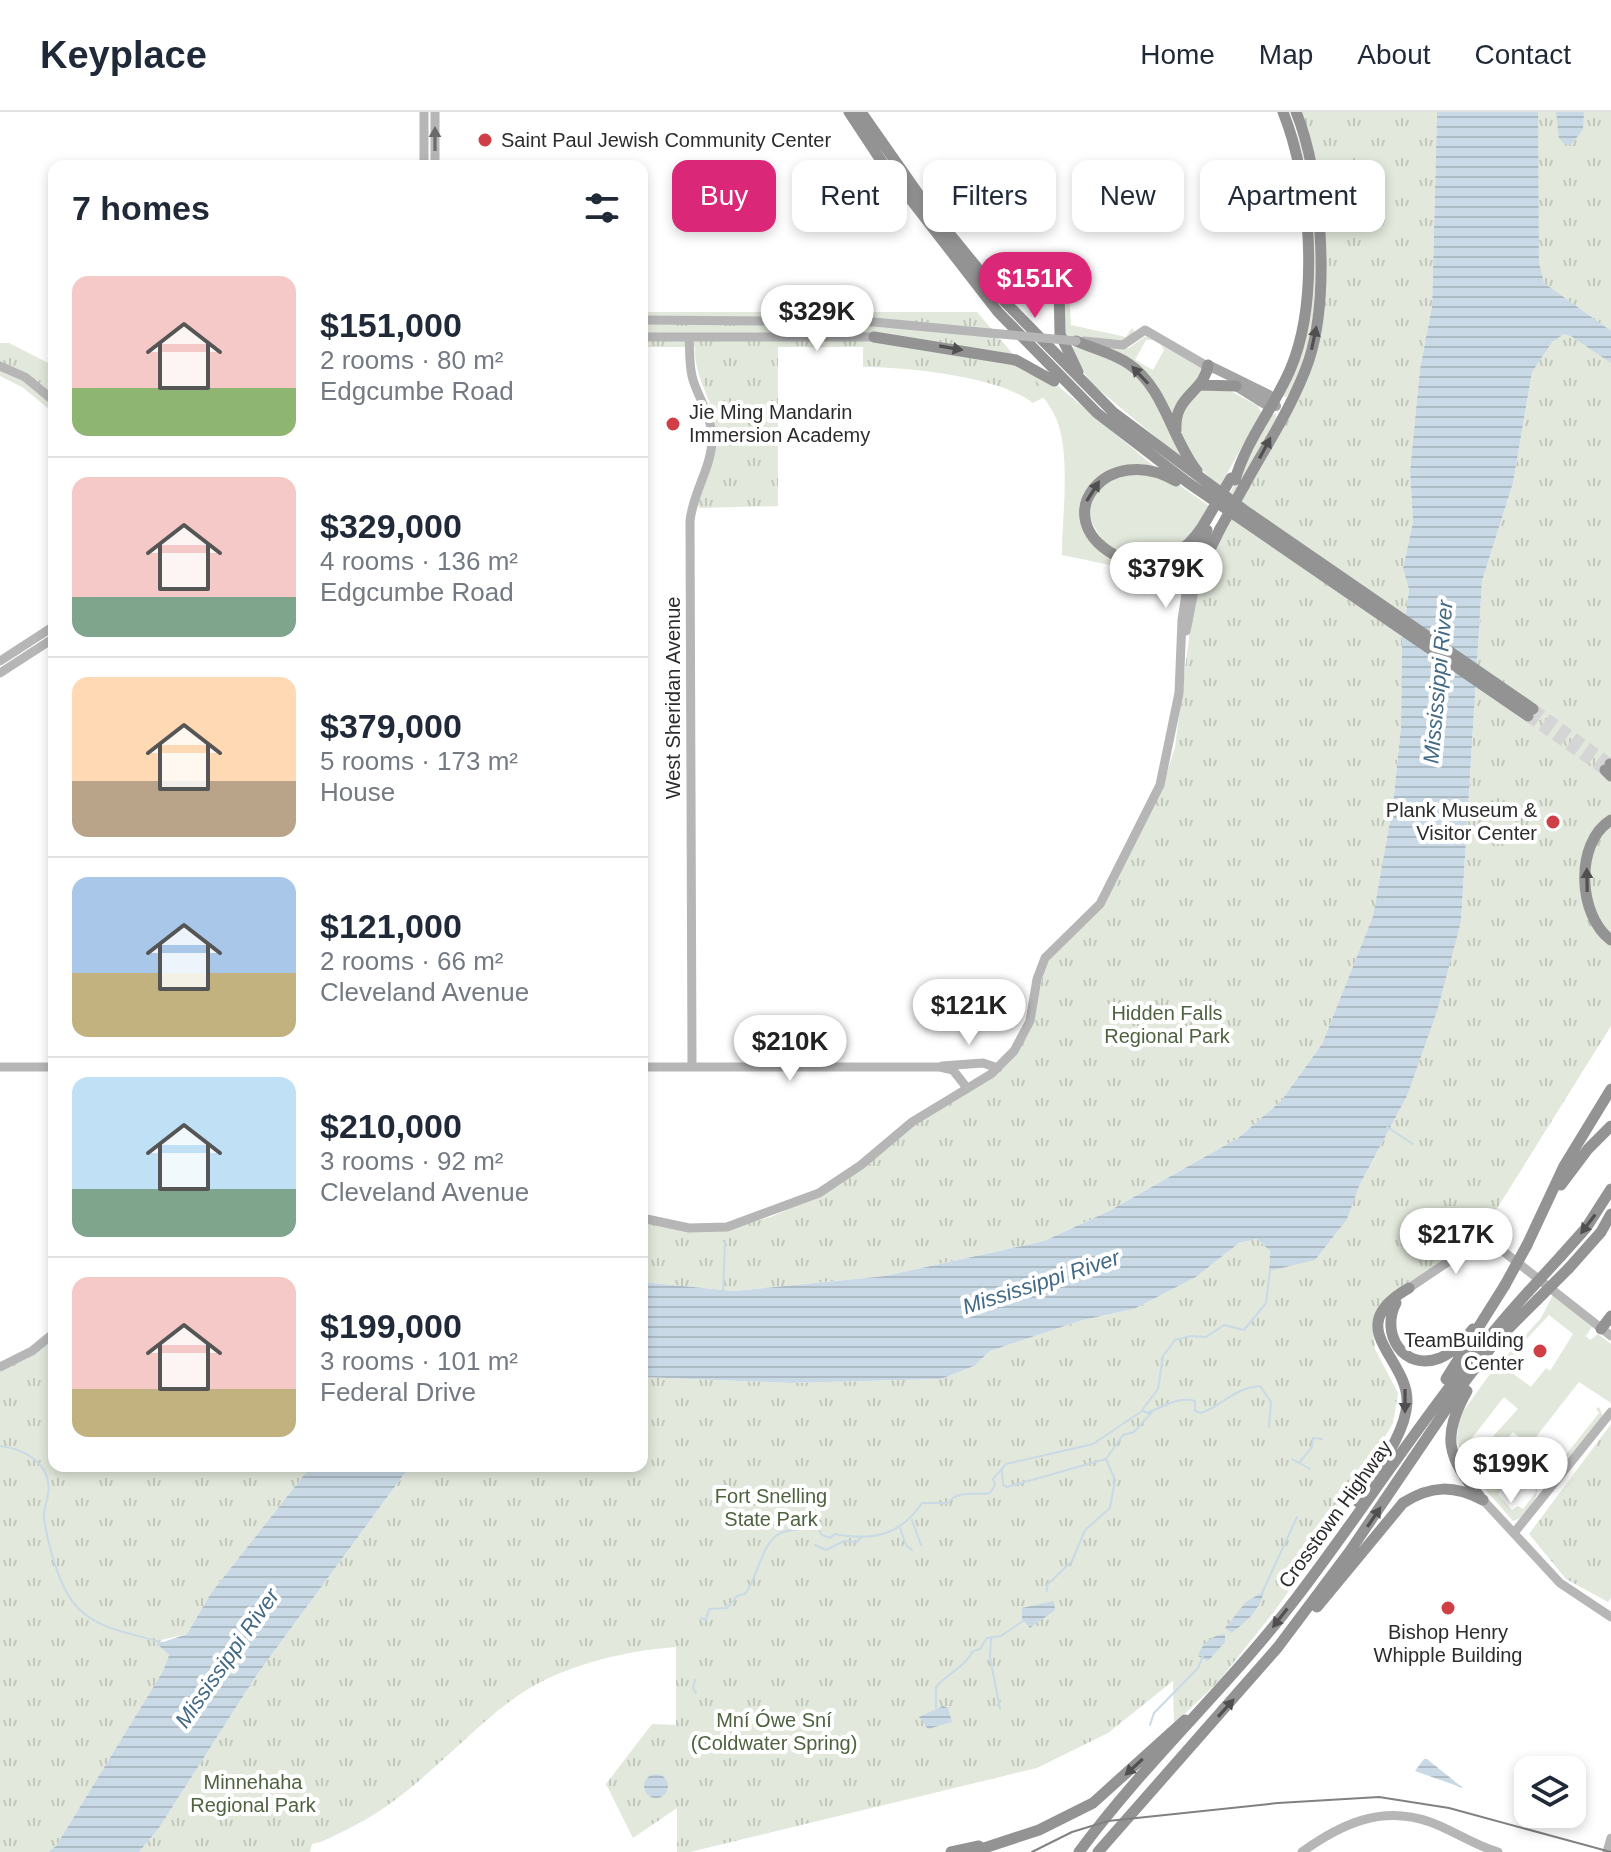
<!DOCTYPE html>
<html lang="en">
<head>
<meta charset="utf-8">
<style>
  body { margin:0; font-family:Arial,sans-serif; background:#f2f2f3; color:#1f2937; height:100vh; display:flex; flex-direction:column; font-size:30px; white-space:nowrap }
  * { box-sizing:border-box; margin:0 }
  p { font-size:26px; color:#747a83 }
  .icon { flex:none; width:44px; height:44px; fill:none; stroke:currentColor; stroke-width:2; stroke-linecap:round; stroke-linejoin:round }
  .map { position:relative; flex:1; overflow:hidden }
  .details { position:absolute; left:48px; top:48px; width:600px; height:1312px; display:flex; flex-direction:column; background:#fff; border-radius:16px; box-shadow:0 4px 12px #0003 }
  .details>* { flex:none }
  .hud { position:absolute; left:672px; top:48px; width:760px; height:72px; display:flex; gap:16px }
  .controls { position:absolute; left:1514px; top:1644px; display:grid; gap:16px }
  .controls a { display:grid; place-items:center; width:72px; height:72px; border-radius:16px; background:#fff; box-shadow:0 4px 12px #0003; font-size:40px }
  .price { position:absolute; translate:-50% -68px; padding:0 18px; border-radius:28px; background:#fff; color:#222; font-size:26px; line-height:52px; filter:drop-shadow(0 2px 4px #0008) }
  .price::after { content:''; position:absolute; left:50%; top:48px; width:24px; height:18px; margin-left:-12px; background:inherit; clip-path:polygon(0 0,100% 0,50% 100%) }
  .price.current { background:#db2777; color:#fff }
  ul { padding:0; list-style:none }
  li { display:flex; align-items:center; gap:24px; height:200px; padding:0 24px }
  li+li { border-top:2px solid #e0e1e3 }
  li span { display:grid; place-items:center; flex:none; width:224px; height:160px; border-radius:16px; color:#555 }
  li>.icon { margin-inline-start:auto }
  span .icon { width:96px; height:96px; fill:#fffc; stroke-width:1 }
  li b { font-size:34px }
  h2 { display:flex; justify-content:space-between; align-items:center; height:96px; padding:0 24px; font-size:34px }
  .tag { padding:0 28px; border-radius:16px; background:#fff; box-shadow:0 4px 12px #0003; font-size:28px; line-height:72px }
  .tag.current { background:#db2777; color:#fff }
  header { display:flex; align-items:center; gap:48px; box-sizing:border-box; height:112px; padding:0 40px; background:#fff; border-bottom:2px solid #e0e1e3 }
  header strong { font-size:38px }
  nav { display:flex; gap:44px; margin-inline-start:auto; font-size:28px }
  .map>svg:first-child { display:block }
  .green { fill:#e2e8db; fill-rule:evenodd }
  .park { fill:url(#park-tufts) }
  .water { fill:url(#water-rules) }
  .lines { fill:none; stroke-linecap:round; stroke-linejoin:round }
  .stream { stroke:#c9dae6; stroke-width:2 }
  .highway-tunnel { stroke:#d5d5d5; stroke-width:11; stroke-dasharray:11 5.5; stroke-linecap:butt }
  .secondary { stroke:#b6b6b6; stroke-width:9 }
  .primary { stroke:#a4a4a4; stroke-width:10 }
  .highway { stroke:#939393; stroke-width:11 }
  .tram { stroke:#818181; stroke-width:2 }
  .secondary-bridge { stroke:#b6b6b6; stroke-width:9 }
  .highway-bridge { stroke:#939393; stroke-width:11 }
  .oneway { fill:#6a6a6a }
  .oneway2 { fill:#505050 }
  .poi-dot { fill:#d13f46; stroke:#fff; stroke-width:3 }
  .labels { text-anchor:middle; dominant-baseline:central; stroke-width:8; stroke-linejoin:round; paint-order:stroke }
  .poi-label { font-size:20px; fill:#2c2c2c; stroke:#fff; text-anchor:start }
  .street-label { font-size:20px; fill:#2c2c2c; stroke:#fff }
  .park-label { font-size:20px; fill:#4e623f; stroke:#fff }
  .water-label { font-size:22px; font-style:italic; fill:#436985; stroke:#fff }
</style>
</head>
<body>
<header>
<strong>Keyplace</strong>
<nav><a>Home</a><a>Map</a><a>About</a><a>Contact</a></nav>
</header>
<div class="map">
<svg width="1611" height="1740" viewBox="0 0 1611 1740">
  <defs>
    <pattern id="park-tufts" width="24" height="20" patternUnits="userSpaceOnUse" patternTransform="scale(2)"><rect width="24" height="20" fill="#e2e8db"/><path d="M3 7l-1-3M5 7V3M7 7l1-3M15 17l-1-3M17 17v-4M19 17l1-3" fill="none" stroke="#c2c7bc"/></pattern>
    <pattern id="water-rules" width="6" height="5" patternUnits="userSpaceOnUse" patternTransform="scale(2)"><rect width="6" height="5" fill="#c9dae6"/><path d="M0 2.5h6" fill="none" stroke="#adbbc5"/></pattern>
  </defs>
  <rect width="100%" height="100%" fill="#fff"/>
  <path class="green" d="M1296,19C1320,75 1328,238 1286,285L1282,284L1300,244L1310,94L1307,60Z
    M1069,181L1071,213L1126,225L1132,216L1136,221L1124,230L1063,224L1064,183Z
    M1146,224L1153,228H1146L1135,248L1153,258L1164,238L1161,233L1204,257L1174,301L1169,302L1164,290L1106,235L1129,236Z
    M1066,234C1137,242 1158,287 1182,347L1091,271Z
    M1011,250L1051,268L1156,356C1125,355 1099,352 1084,385L1097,434L1181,463L1182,468L1062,443C1062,403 1072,336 1054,302C1044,282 1026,266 1011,250Z
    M1225,276L1258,294L1261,301L1220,374C1203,360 1171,331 1179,306C1182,297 1192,287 1197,279Z
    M1276,301V306L1234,384L1230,381L1272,303Z
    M1138,360L1175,370L1209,394C1180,452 1116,474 1088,401L1098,373Z
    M1553,1183L1592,1215L1586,1224L1590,1228L1598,1222L1611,1232V1291L1579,1270L1499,1372L1503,1376L1498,1382L1512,1398L1518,1394L1523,1397L1536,1380L1534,1374L1537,1375C1539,1387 1525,1406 1513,1409L1464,1353L1457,1327L1459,1305L1490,1262L1541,1206ZM1549,1203L1573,1222L1550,1259L1546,1256L1531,1275L1507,1257L1522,1238L1519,1235ZM1504,1285L1518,1297L1486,1332L1497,1340L1513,1320L1526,1331L1500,1363L1465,1335Z
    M1599,1295L1603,1304L1549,1369L1543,1372L1539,1368L1545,1369L1599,1301L1596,1297Z"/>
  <path class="park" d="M1300,0H1437L1432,194L1420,257L1410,359L1413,410L1403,456L1409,478L1402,530L1401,614L1393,692L1373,804L1322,932L1281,989L1238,1026L1109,1099L1044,1129L885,1164L734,1179L642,1170V1109L717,1118L771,1105L841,1072L928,1002L1015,941L1035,899L1045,853L1095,799L1161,680L1175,635L1190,518L1202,462L1282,313L1318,229L1321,89L1313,36Z
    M1538,0H1611V914L1483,1119L1389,1188L1375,1211L1374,1224L1375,1237L1398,1281L1393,1311L1331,1420L1273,1501L1218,1570L1174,1612L1173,1569L1108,1621L1037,1656L690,1740H677V1696L633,1726L606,1672L652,1612L676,1613V1535C621,1539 554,1555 509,1590C453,1633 411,1687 346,1718C335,1723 324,1730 312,1732L310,1740H139L159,1716L256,1564L410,1354H642V1265L790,1271L941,1267L974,1254L990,1239L1083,1208L1134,1197L1196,1165L1239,1131L1257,1127L1270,1139L1269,1158L1347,1106L1360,1072L1407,984L1461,810L1482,469L1513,371L1532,260Z
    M642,200H977L1048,283L1033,291C998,264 907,255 863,255V235H778V394L700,396L697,392C707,363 722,332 713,301C706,277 694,260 695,235H642Z
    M0,231H9L54,254V301L22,275L0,264Z
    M54,1227V1354H311L211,1481L187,1522L161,1528L158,1533L169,1543L163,1559L56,1734L48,1740H0V1259L27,1247Z
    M1611,1312V1486L1608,1490L1566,1467L1529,1422Z"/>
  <path class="water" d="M1437,0H1538L1539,151L1544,171L1611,219V251L1571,224L1564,222L1552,230L1532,260L1513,371L1482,469L1461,810L1437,899L1407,984L1360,1072L1347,1107L1315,1148L1269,1159L1270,1139L1257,1127L1239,1131L1196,1165L1134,1197L1083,1208L990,1239L974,1254L941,1267L790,1271L642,1265V1170L734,1179L885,1164L1044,1129L1109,1099L1238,1026L1281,989L1322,932L1373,804L1393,692L1401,614L1402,530L1409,478L1403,456L1413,410L1410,359L1420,257L1432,194Z
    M1556,0H1584L1583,17L1571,33H1565L1559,26Z
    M311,1354H410L256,1564L159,1716L139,1740H48L56,1734L163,1559L169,1543L157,1532L187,1522L211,1481Z
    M1264,1479C1261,1496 1245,1512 1231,1521L1225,1516L1246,1490Z
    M1054,1489L1055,1498L1030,1516L1022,1507V1496Z
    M1225,1522V1530L1208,1549L1198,1544C1201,1532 1212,1523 1225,1522Z
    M943,1594L948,1596L952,1610L928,1617L919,1605Z
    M1424,1647H1427L1463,1676L1415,1659Z
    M644 1674a12 12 0 1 1 24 0a12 12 0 1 1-24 0Z"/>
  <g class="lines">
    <path class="stream" d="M1387,1015L1413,1032
      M723,1180L725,1130
      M1269,1315L1271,1290L1260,1274C1234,1276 1223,1293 1201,1301L1195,1299V1289C1178,1284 1163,1295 1147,1301L1142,1298L1158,1277L1163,1244L1175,1228L1191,1224L1206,1225L1224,1213L1244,1218L1266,1191L1270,1158
      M0,1334C26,1337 53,1353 48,1383C47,1390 43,1399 44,1406C48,1432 59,1477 78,1496C102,1520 132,1520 162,1531
      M1292,1347L1310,1357
      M1299,1351L1312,1335L1313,1326L1322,1327
      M1002,1359L1003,1373L1007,1375L1106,1347
      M912,1408L921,1433
      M900,1416L906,1433L912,1438
      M815,1433L826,1438L844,1429L857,1430L862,1424
      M1047,1479V1473L1072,1449L1085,1418L1110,1396L1115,1368L1106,1347L1123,1323L1134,1320L1152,1300
      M1262,1481L1297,1405
      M701,1506L706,1508L709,1497L727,1496L737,1484L745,1482C762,1460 761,1416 796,1418L798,1414L803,1417L816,1414L822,1423L830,1426L835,1422C872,1429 900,1424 922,1391H948C958,1377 977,1384 990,1381L995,1373L993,1367L1006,1352L1093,1332L1142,1299
      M991,1526L990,1545L1000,1597
      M695,1568L693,1576L696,1581
      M936,1596V1575C947,1562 965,1555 973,1539L980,1537L987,1526L1001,1524L1023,1509
      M1150,1613L1154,1601L1198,1556L1203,1544"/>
    <path class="highway-tunnel" d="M1533,597L1610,652
      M1528,604L1605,658"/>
    <path class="secondary" d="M424,0V54
      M435,54V0
      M642,208L874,210L990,221
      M642,225H874
      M689,225C690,238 689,251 692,264C697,285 711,301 712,324C713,354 693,379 690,409L692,955
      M1084,229L1123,233L1145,218L1212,257
      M0,254L25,265L54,289
      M1186,519L1197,464
      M0,549L54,514
      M0,561L54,526
      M942,954L983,951L998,956
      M0,955H54
      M642,955H940L953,958L967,976
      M642,1106L689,1116L727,1115L819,1081L861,1053L912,1010L991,962L1014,939L1030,909L1037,867L1045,846L1100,792L1160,673L1179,581L1182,508L1189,462
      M1409,1176L1485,1125L1611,1224
      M0,1255L32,1239L54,1221
      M1483,1388L1560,1471L1611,1505
      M1514,1421L1611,1300
      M1302,1740C1341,1712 1381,1693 1430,1710C1453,1718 1473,1733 1498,1740
      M1607,1740L1611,1726"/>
    <path class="primary" d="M1208,253L1269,283L1273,292
      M1236,274L1265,292L1276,294"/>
    <path class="highway" d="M849,0L884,53L998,200L1097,301L1187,370L1528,604
      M861,0L926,93L1006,191L1114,301L1244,398L1533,597
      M1059,171L1060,222L1078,260
      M874,225L1016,248L1054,269
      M1076,229C1094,237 1113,241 1129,252C1165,277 1171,326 1197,359
      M1199,273L1236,274
      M1176,318C1174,283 1204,281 1208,253
      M1235,368C1246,329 1274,295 1290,258C1320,189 1311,69 1283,0
      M1176,369C1108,329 1047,403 1113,442C1137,456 1170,457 1197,464L1220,417
      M1244,374C1266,334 1294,292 1309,248C1330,183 1322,63 1296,0
      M1146,451C1175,447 1193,432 1207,407
      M1189,462L1207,418
      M1610,652L1611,653
      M1605,658L1611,664
      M1611,708C1574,731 1578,804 1611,828
      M1561,1073L1588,1037L1611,1014
      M1527,1133L1564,1054L1611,977
      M1561,1144L1586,1116L1611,1077
      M1569,1156L1601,1120L1611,1102
      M1396,1191C1380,1221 1403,1260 1440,1246C1452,1241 1464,1228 1473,1217
      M1601,1217L1611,1204
      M1446,1267L1505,1173
      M1467,1279C1441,1325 1447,1345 1480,1385
      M1358,1390C1374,1361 1405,1325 1407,1291C1409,1245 1339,1216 1409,1176
      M1317,1495L1403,1391C1431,1373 1454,1373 1483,1388
      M951,1740L979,1734
      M972,1740L1039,1718L1093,1691L1185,1608
      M1079,1740C1145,1650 1229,1574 1297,1485C1374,1384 1442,1274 1528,1180
      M1098,1740L1278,1535L1350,1439L1466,1268L1496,1229L1538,1187"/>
    <path class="tram" d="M1032,1740L1072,1720L1108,1709L1278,1691L1379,1685L1449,1696L1611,1740"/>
    <path class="secondary-bridge" d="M990,221L1076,229"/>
    <path class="highway-bridge" d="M1207,407L1231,366
      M1220,417L1244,374
      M1505,1173L1527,1133
      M1528,1180L1561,1144
      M1538,1187L1569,1156"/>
  </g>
  <defs><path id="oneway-solid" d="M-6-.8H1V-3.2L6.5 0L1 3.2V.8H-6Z" transform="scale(2)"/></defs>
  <use class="oneway" href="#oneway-solid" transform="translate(435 27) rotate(-90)"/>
  <g class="oneway2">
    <use href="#oneway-solid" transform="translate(1314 226) rotate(-78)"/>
    <use href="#oneway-solid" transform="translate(951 236) rotate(10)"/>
    <use href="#oneway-solid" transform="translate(1140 263) rotate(-133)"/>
    <use href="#oneway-solid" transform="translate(1265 336) rotate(-62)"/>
    <use href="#oneway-solid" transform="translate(1093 379) rotate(-58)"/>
    <use href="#oneway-solid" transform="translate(1587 768) rotate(-91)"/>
    <use href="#oneway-solid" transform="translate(1588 1112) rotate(127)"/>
    <use href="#oneway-solid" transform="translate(1405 1289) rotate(90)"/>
    <use href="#oneway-solid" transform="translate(1374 1405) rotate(-56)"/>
    <use href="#oneway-solid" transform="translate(1280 1506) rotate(128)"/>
    <use href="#oneway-solid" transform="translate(1226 1596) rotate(-48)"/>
    <use href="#oneway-solid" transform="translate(1134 1655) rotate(137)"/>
  </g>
  <g class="poi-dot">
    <circle cx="485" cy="28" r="8"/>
    <circle cx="673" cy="312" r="8"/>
    <circle cx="1553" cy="710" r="8"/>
    <circle cx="1540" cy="1239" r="8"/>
    <circle cx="1448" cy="1496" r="8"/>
  </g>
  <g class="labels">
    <g class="poi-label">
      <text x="501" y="28">Saint Paul Jewish Community Center</text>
      <text x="689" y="300">Jie Ming Mandarin<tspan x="689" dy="23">Immersion Academy</tspan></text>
      <text x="1537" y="698" text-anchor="end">Plank Museum &amp;<tspan x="1537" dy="23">Visitor Center</tspan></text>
      <text x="1524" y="1228" text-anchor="end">TeamBuilding<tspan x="1524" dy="23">Center</tspan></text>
      <text x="1448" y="1520" text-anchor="middle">Bishop Henry<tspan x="1448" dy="23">Whipple Building</tspan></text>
    </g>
    <g class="street-label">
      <text transform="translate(673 586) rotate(-90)">West Sheridan Avenue</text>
      <text transform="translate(1335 1402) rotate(-54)">Crosstown Highway</text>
    </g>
    <g class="park-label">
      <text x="1167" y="901">Hidden Falls<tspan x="1167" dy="23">Regional Park</tspan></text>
      <text x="771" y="1384">Fort Snelling<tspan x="771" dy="23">State Park</tspan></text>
      <text x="774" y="1608">Mní Ówe Sní<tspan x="774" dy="23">(Coldwater Spring)</tspan></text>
      <text x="253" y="1670">Minnehaha<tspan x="253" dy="23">Regional Park</tspan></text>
    </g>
    <g class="water-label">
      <text transform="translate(1438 570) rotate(-85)">Mississippi River</text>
      <text transform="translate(1041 1170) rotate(-18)">Mississippi River</text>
      <text transform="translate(227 1546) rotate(-55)">Mississippi River</text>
    </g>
  </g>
</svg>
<div class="controls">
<a><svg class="icon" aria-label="layers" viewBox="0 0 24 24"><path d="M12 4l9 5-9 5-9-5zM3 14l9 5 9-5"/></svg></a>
</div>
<b class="price current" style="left:1035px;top:208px">$151K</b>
<b class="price" style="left:817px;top:241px">$329K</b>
<b class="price" style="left:1166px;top:498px">$379K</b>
<b class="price" style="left:969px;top:935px">$121K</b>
<b class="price" style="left:790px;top:971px">$210K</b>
<b class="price" style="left:1456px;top:1164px">$217K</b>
<b class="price" style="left:1511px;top:1393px">$199K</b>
<div class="hud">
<a class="tag current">Buy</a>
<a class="tag">Rent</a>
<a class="tag">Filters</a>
<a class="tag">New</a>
<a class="tag">Apartment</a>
</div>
<section class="details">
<h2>7 homes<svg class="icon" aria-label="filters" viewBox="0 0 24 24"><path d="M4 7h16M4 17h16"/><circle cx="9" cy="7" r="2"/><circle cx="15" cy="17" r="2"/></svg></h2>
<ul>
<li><span style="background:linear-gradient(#f6c9c9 70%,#8fb573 0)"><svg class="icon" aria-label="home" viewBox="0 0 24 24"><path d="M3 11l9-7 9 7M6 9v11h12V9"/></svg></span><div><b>$151,000</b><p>2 rooms · 80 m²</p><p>Edgcumbe Road</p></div></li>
<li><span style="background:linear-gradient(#f6c9c9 75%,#7fa58c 0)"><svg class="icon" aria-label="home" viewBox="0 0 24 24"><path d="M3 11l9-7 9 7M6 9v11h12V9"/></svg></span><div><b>$329,000</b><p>4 rooms · 136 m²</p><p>Edgcumbe Road</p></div></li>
<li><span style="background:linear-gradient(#ffd9b3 65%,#b9a48a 0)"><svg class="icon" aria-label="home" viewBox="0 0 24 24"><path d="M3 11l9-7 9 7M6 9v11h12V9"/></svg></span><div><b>$379,000</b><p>5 rooms · 173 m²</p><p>House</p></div></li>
<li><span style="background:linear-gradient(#a9c7e8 60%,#c2b280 0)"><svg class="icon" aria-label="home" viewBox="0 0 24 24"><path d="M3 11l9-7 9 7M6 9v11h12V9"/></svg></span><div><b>$121,000</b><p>2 rooms · 66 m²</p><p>Cleveland Avenue</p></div></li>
<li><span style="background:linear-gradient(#bfe0f5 70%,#7fa58c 0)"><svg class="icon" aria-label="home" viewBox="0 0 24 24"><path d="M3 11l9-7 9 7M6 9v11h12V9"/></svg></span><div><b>$210,000</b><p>3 rooms · 92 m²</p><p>Cleveland Avenue</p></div></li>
<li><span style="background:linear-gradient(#f6c9c9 70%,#c2b280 0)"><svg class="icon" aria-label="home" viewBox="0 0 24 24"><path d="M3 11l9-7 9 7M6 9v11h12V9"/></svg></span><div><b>$199,000</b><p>3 rooms · 101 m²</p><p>Federal Drive</p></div></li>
</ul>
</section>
</div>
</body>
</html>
